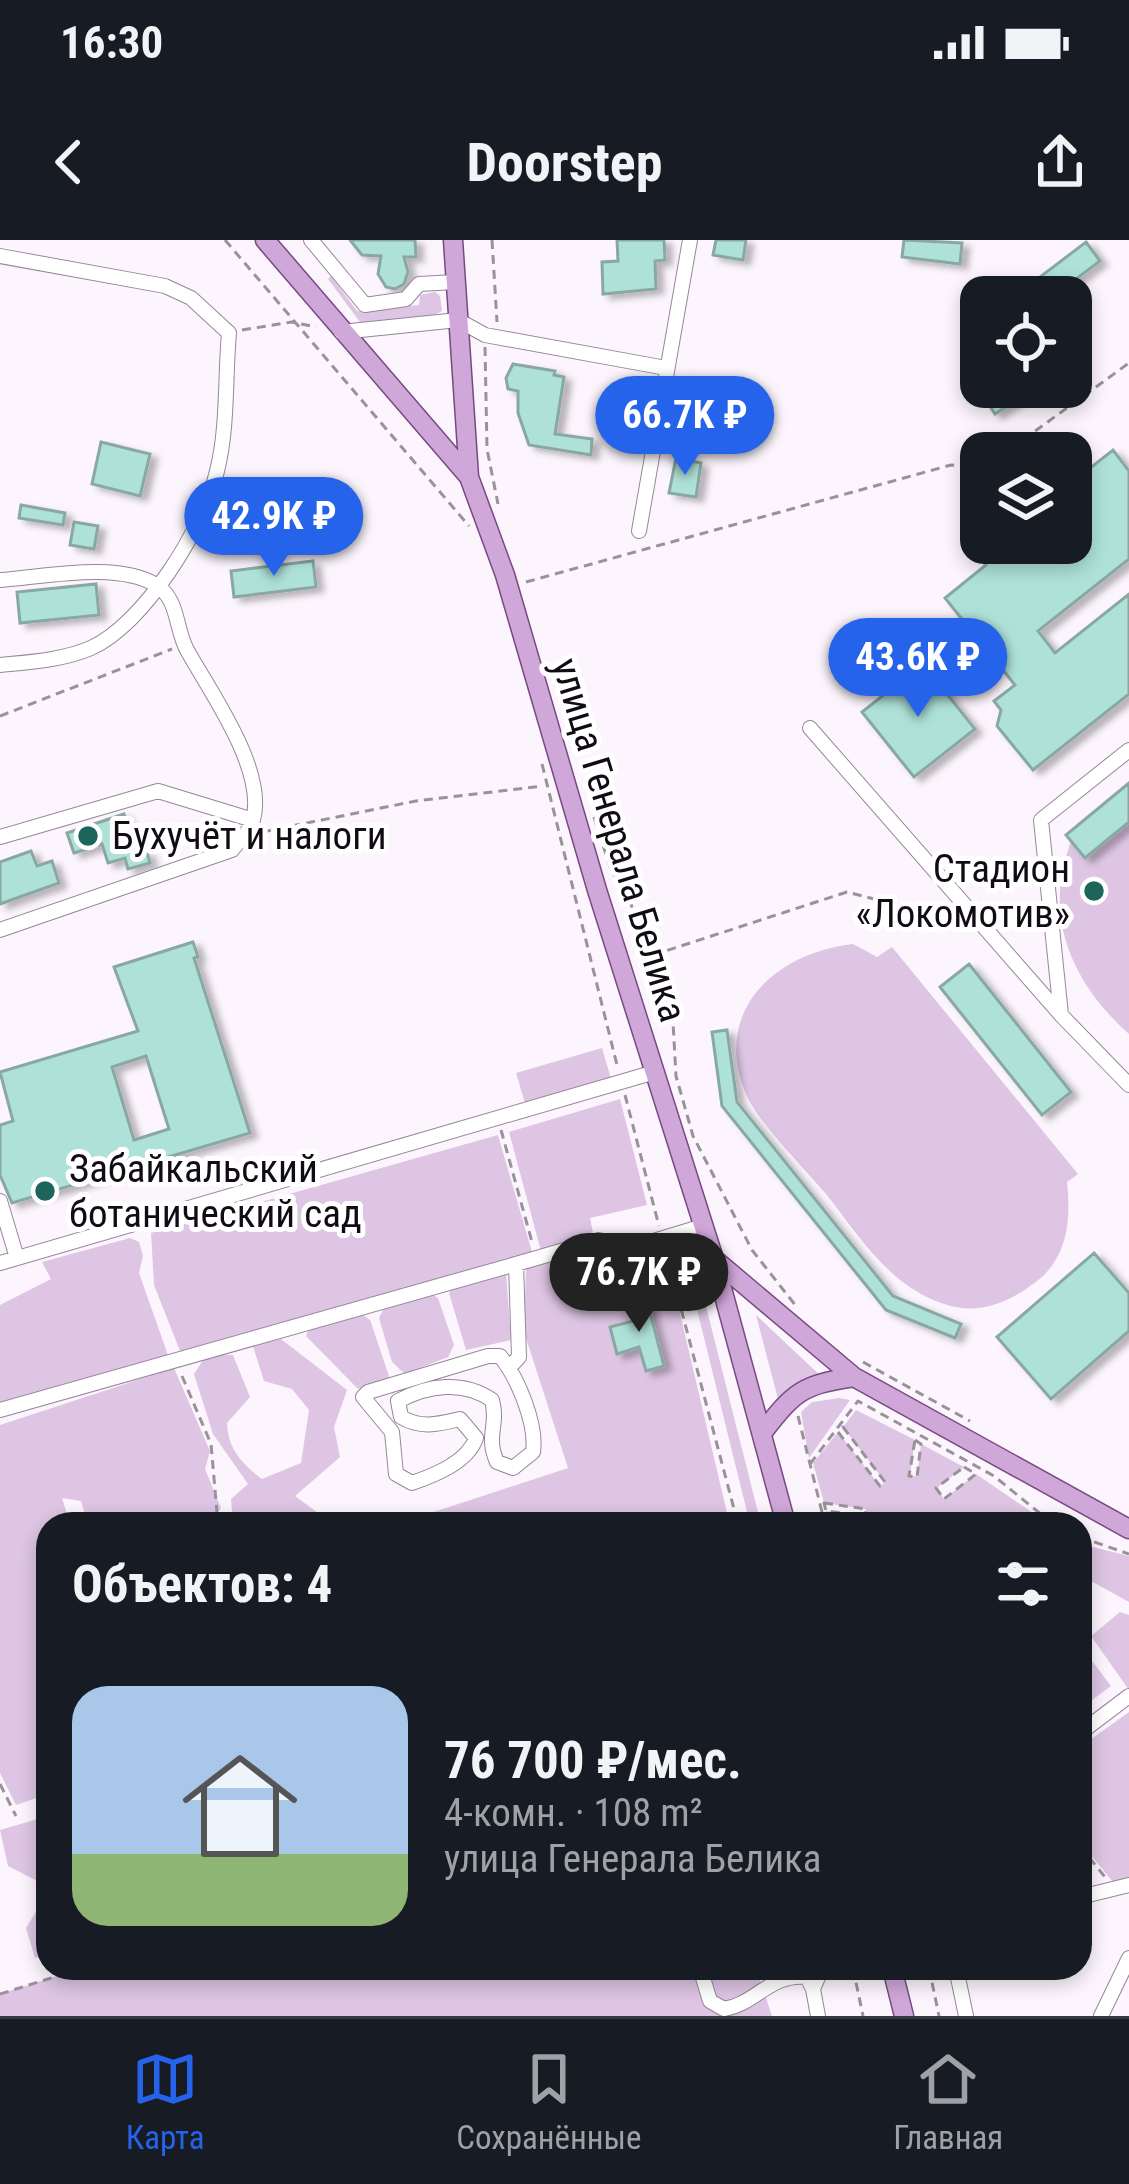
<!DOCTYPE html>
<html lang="ru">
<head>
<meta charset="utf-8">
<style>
  body { margin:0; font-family:"Roboto Condensed",sans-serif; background:#242831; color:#f1f3f6; height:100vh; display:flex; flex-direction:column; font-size:45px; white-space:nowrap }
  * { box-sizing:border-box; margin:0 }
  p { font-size:39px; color:#9ea1a6 }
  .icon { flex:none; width:66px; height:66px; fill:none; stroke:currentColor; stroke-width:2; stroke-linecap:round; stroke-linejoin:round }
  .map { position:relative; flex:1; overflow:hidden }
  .drawer { position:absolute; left:36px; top:1272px; width:1056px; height:468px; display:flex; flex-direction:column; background:#171b24; border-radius:36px; box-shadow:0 6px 18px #0003 }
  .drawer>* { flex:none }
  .controls { position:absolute; left:960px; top:36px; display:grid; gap:24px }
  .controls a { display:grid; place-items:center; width:132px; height:132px; border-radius:24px; background:#171b24; box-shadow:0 6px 18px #0003; font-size:60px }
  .price { position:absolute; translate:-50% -102px; padding:0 27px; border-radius:42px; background:#2563eb; color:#fff; font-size:39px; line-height:78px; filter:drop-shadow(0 3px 6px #0008) }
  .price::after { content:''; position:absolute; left:50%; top:72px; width:36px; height:27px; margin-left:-18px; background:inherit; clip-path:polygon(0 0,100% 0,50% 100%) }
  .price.active { background:#222; color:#fff }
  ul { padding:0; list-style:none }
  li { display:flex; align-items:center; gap:36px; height:300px; padding:0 36px }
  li+li { border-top:3px solid #363941 }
  li span { display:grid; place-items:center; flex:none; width:336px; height:240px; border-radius:36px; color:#555 }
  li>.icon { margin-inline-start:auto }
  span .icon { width:144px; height:144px; fill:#fffc; stroke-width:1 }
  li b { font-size:51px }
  h2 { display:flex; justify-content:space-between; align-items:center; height:144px; padding:0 36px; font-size:51px }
  .status { display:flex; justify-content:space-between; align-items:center; height:84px; padding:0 60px; background:#171b24; direction:ltr }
  .status svg { height:33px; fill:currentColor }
  header { display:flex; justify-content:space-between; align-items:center; height:156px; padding:0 36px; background:#171b24; font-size:54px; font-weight:700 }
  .tabs { display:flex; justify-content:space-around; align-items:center; height:168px; border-top:3px solid #363941; background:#171b24; font-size:33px; color:#9ea1a6 }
  .tabs a { display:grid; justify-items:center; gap:6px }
  .tabs .active { color:#2563eb }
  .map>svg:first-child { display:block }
  .green { fill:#ddc5e3 }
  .building { fill:#aee2d8; stroke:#8aa8a2; stroke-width:3; fill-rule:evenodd; filter:url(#shadow) }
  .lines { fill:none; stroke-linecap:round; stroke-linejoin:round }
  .minor-casing { stroke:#968699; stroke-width:16 }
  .major-casing { stroke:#784a82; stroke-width:21 }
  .path { stroke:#989299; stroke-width:3; stroke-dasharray:9 6; stroke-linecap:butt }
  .minor { stroke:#fff; stroke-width:14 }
  .major { stroke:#cfa7d8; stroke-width:18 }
  .poi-dot { fill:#1d655b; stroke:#fff; stroke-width:4.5 }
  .labels { text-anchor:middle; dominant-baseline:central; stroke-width:10; stroke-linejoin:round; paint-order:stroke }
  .poi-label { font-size:39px; fill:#110c13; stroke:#fff; text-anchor:start }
  .street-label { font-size:39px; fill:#110c13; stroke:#fff }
</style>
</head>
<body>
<div class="status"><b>16:30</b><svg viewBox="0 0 49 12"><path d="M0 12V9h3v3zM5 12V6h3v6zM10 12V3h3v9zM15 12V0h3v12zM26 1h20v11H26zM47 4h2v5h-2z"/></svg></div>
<header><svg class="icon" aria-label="back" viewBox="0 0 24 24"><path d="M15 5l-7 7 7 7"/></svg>Doorstep<svg class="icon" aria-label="share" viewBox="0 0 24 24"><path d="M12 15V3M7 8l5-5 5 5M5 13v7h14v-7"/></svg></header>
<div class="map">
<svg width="1129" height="1776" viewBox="0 0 1129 1776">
  <defs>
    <filter id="shadow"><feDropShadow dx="7" dy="4.5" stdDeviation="3" flood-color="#0004"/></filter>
  </defs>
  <rect width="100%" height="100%" fill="#fcf5fd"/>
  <path class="green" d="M331,36L357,71L419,65L420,55L435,52L440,56L442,71C420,85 386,82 360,82L328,39Z
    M1129,543V794C1072,743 1042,676 1071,602L1066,595Z
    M853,704L877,717L892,707L1078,934L1067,942C1071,979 1068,1017 1037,1041C1010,1062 978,1076 944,1064C889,1046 860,997 826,954C805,929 757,881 746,854C711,771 775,713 853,704Z
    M602,808L611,839L525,863L516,833Z
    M620,859L647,965L590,978L594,998L541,1011L509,892Z
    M498,895L532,1012L180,1111L154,1045L151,993Z
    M130,998L139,1002L143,1016L139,1033L169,1118L0,1168V1065L51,1039L42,1022Z
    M599,1006L611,1051L671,1035L727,1273L688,1284H397L568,1228L524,1092L526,1027Z
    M696,1027L761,1284H750L687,1029Z
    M506,1033L511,1100L466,1110L449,1053L456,1043Z
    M429,1052L438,1058L454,1105L448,1117L405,1134L392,1122L379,1078L385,1066Z
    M359,1072L370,1080L390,1139L358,1149L306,1096L310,1086Z
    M756,1075L824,1139L778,1159Z
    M281,1099L347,1150L334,1187L340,1217L295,1256L333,1284H233L231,1259L248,1244L213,1194L194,1134L207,1114L233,1115L250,1157L227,1183C228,1209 242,1224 262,1239L301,1223L309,1170L292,1149L264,1141L253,1106Z
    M174,1128L210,1211L205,1229L221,1268L210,1284H88L81,1261L62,1258L70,1284H48V1554L16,1565L0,1533V1185Z
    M840,1158L850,1160L809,1218L801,1172L812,1162Z
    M856,1170L915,1200L910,1236H917L921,1204L964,1227L937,1248L944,1259L976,1234L1036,1275L1033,1281L1038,1284H829L826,1271L864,1276L866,1269L824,1263L813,1223L838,1192L880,1246L885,1242L843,1187Z
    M1080,1307L1089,1312L1093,1307L1129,1316V1362L1080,1335Z
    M1120,1372L1129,1375V1450L1091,1396Z
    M1080,1405L1111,1446L1080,1469Z
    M1129,1472V1645L1118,1648L1080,1602V1507Z
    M48,1576V1641L41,1643L8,1626L0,1590Z
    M48,1652V1714L35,1718L26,1688Z
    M82,1728H756L772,1776H0V1754Z"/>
  <path class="building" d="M350,0H415L416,17H404L408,32L404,44L395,49L386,47L378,34L381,16L362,15Z
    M617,0H664L665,20L655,21L656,49L603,54L602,22L618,21Z
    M716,0H746L743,20L713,15Z
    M904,0L962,3L960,24L902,17Z
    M1086,2L1100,21L1055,55L1040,37Z
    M513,124L555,131L554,135L564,137L555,194L592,199L591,215L529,205L518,173V151L508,149L506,138Z
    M684,139L700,142L698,152L704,153L699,181L678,177Z
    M977,147H1036L995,174Z
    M101,202L150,214L140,256L92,244Z
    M1113,210L1129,231V319L1038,391L1055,413L1129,354V454L1033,530L997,486L1001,470L994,461L1015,445L945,358L986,325L979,316L996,303H1071V243Z
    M676,218L701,223L696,257L669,253Z
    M21,265L65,273L63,285L19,278Z
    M74,282L98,286L94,309L70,305Z
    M313,321L316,347L234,357L231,331Z
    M96,344L99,375L20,383L17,352Z
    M923,424L975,489L914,537L862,472Z
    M1129,543V582L1085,618L1066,595Z
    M124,574L138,614L147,612L150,623L128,629L125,618L108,623L102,604L74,613L67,593Z
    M31,611L37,626L52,621L59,643L0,664V622Z
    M193,702L198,717L194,718L250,893L12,963L0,935V885L13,881L0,832L138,791L114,727ZM146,816L169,889L134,900L112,827Z
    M969,724L1071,852L1042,875L940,747Z
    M727,790L737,862L893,1056L961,1084L955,1098L886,1070L722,866L712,792Z
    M1094,1013L1129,1053V1091L1051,1159L997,1097Z
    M646,1057L664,1126L646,1131L639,1107L617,1114L610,1087L633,1081L627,1062Z"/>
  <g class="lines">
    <defs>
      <path id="minor" d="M311,0L365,65L406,59L419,44L455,42
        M0,16L165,46L191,58L229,93C225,137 228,188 217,231C204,288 144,384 91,408C63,420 30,422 0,425
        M341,92L458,80L485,95L666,128
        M639,291L690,0
        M0,340C44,337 117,321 156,345C179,359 175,388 187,410C210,452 267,530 253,580C251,590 238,602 232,610L0,690
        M810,488L1061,775
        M1129,510L1041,580L1061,775L1129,845
        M0,597L158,551L253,580
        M0,961L17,1018
        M0,1023L655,832
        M488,1116H500C518,1138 537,1184 533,1212L513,1228L497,1222C485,1195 499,1186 492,1160C463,1140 428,1145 398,1161L401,1177C421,1189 439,1184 460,1179L476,1198C468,1222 435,1235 412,1243L396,1234L392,1192L363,1157L368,1152Z
        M509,1128L519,1117L516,1024L599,1000L611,1014L703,986
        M0,1170L516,1024
        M1080,1493L1129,1456
        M1080,1657L1129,1645
        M700,1728L710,1761L724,1769C756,1764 770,1733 807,1737L813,1749
        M956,1728L966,1776
        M818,1776L813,1749L822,1728
        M1101,1776L1129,1718"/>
      <path id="major" d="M265,0L469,237L505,335L597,650L714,1019L786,1284
        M453,0L469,237
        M714,1019L854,1137L1129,1289
        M763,1192C795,1151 802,1145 854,1137
        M892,1728L904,1776"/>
    </defs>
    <use href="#minor" class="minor-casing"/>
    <use href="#major" class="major-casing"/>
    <path class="path" d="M225,0L469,286
      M492,0L497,82
      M242,90L292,82L316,87
      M485,107L487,209L498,264
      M996,213L1031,194L1129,123
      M526,342L951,225L972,226L981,221
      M0,476L172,409
      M542,524L618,829
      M594,577L611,630L628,656L673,782L676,836L693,896L752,1010L796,1066
      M262,592L416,561L543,546
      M653,715L847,652L959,681
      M625,855L659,986
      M501,890L532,1002
      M666,1012L738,1284
      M863,1122L970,1181
      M182,1136L211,1204L218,1284
      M798,1176L825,1284
      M843,1187L885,1242L880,1246L838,1192Z
      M915,1200L921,1204L917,1237L909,1236Z
      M810,1224L858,1161L994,1236L1042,1275
      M964,1227L976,1234L944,1259L936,1248Z
      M824,1263L866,1269L865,1276L826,1271Z
      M1035,1284L1042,1275L1057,1284
      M1080,1297L1129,1314
      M0,1544L16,1576
      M1080,1606L1105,1637
      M853,1728L863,1776
      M929,1728L939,1776
      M0,1754L83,1728"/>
    <use href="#minor" class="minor"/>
    <use href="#major" class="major"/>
  </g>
  <g class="poi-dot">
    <circle cx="88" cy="596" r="12"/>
    <circle cx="1094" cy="651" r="12"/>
    <circle cx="45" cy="951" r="12"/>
  </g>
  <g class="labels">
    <g class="poi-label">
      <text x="112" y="596">Бухучёт и налоги</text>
      <text x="1070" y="629" text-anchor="end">Стадион<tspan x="1070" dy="45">«Локомотив»</tspan></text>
      <text x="69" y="929">Забайкальский<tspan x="69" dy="45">ботанический сад</tspan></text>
    </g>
    <g class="street-label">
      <text transform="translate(619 600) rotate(73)">улица Генерала Белика</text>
    </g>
  </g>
</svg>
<div class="controls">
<a><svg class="icon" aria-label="locate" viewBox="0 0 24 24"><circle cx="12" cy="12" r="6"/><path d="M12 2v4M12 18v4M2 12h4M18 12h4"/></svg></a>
<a><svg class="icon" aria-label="layers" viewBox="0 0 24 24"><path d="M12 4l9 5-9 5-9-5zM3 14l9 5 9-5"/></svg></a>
</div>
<b class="price" style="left:685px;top:238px">66.7K ₽</b>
<b class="price" style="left:274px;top:339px">42.9K ₽</b>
<b class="price" style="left:918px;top:480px">43.6K ₽</b>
<b class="price active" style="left:639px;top:1095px">76.7K ₽</b>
<section class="drawer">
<h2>Объектов: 4<svg class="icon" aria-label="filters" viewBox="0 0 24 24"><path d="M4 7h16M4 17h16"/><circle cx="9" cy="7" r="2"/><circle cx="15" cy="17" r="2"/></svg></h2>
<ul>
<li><span style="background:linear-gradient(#a9c7e8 70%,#8fb573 0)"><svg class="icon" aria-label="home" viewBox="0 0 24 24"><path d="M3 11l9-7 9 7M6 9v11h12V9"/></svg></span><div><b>76 700 ₽/мес.</b><p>4-комн. · 108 m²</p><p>улица Генерала Белика</p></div></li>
</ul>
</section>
</div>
<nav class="tabs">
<a class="active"><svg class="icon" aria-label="map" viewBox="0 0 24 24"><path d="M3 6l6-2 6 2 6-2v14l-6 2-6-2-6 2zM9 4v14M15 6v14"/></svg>Карта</a>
<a><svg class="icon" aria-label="saved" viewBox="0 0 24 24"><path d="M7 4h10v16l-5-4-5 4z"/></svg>Сохранённые</a>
<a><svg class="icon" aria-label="home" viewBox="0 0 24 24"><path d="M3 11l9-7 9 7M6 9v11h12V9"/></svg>Главная</a>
</nav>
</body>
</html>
